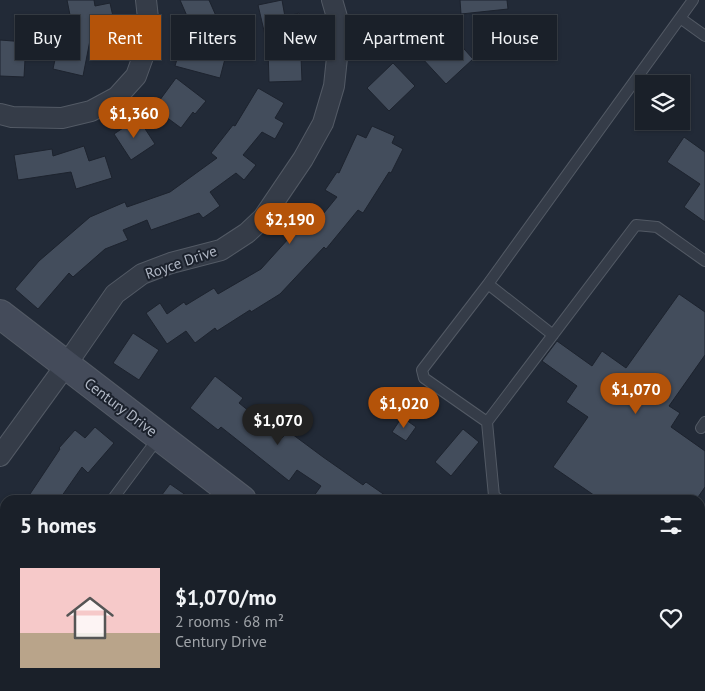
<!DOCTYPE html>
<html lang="en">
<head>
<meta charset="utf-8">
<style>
  body { margin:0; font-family:"PT Sans",sans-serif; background:#232831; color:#f1f3f6; height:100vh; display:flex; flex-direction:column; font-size:19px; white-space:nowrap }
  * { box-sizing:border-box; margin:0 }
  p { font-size:16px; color:#9fa3a8 }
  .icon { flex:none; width:28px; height:28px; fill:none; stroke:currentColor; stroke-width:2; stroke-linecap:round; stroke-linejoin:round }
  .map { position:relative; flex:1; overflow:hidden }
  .sheet { position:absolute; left:0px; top:495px; width:705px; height:196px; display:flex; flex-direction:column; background:#1a2029; border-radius:15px 15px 0 0; box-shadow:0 1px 4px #0004,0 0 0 1px #383e46 }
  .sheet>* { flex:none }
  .guide { position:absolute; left:15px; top:15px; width:675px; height:45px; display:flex; gap:10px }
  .fabs { position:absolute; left:635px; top:75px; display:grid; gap:10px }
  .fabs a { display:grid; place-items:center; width:55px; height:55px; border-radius:0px; background:#1a2029; box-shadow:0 1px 4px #0004,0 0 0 1px #383e46; font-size:25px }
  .price { position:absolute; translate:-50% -42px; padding:0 11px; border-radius:18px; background:#b45309; color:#fff; font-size:16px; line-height:32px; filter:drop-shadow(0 1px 2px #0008) }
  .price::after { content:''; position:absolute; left:50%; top:30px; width:15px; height:11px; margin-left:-8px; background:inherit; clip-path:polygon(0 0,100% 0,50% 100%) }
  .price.active { background:#222; color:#fff }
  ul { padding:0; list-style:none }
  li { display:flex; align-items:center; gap:15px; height:125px; padding:0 20px }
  li span { display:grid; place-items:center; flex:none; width:140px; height:100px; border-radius:0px; color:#555 }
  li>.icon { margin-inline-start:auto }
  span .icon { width:60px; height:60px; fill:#fffc; stroke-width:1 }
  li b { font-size:21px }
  h2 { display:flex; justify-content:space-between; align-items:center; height:60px; padding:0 20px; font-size:21px }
  .tag { padding:0 18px; border-radius:0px; background:#1a2029; box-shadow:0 1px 4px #0004,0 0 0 1px #383e46; font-size:18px; line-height:45px }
  .tag.active { background:#b45309; color:#fff }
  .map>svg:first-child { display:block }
  .building { fill:#434d5c; stroke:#1d232e }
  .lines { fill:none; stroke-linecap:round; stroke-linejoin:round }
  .lane-casing { stroke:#535a65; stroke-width:12 }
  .street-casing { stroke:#535a65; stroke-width:22 }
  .secondary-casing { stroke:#535a65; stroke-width:30 }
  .lane { stroke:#353c48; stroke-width:10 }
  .street { stroke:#353c48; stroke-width:20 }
  .secondary { stroke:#444b5a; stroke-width:28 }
  .labels { text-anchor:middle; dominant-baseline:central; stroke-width:4; stroke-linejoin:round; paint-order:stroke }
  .street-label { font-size:15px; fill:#b0b7c4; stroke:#1b212c }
</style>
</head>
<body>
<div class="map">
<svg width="705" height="691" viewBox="0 0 705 691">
  <rect width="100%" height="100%" fill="#222a37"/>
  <path class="building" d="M67,0H94L95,6L110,3L114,21L93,25L83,76L53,69L61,32L74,35Z
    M180,0H209L220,25L233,28L220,78L175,66L180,49L204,55Z
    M282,0L285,17L299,13L304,31L300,32L302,81L269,82L268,48L258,5Z
    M460,0H507L508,9L461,14Z
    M0,40L26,42L24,77L0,76Z
    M457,41L473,59L446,84L421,57L435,44L444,54Z
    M393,63L415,86L389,111L367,88Z
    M176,78L206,101L195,114L193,112L181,128L154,108Z
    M258,88L284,103L275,118L284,123L275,139L262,132L243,155L256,165L244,180L236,173L210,192L220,206L203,218L199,213L151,230L147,220L123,230L128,240L105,249L73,277L69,273L38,309L15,289L39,261L90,217L125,202L127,207L170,192L217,158L211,153L233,125L235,126Z
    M138,118L155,144L131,160L114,134Z
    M372,126L395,136L392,143L403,149L391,173L389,172L363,213L358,210L326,249L324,247L280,294L251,312L250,310L217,331L215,328L195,343L186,331L167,344L146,313L160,303L167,314L184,302L186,305L214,288L218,294L261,269L299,227L298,226L310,211L319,219L337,197L325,190L337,172L339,173L357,134L366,138Z
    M684,137L705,152V222L684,207L700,184L667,162Z
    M84,146L89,161L105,156L112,178L76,189L71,172L18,180L14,155L52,149L53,156Z
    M679,294L705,312V355L669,406L680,413L671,427L705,451V487L696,500H601L553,467L588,417L566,402L577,386L542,361L557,341L592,366L602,351L626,368Z
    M133,333L159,350L139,380L113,363Z
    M215,376L243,398L239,403L282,438L288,431L323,457L363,485L366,482L392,500H311L321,486L297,470L289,481L221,427L218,430L190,408Z
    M402,417L416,427L406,441L392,432Z
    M95,427L114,443L88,473L82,467L59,500H26L60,449L59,448L75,430L85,438Z
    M463,429L479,442L451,476L435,462Z
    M170,484L193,500H158Z"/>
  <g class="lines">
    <defs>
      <path id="lane" d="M680,18L705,36
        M553,335L488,284L693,0
        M487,422L424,378L422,370L488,284
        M701,428L705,422
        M112,500L159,437
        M500,500L494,496L487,422L636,225L657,227L705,261
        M700,621L705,614
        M700,649L705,653
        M0,652L5,645
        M262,691L265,686
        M552,691L555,686"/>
      <path id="street" d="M0,114L12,117L62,118L91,111L117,97L136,76L148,43V18L146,0
        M0,456L66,365L115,294L142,274L171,263L221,250L247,233L263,218L303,159L323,123L334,86L338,48L339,24L332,0
        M110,691L114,686"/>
      <path id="secondary" d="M0,314L242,500
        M402,691L405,686"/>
    </defs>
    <use href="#lane" class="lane-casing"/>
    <use href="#street" class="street-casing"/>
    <use href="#secondary" class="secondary-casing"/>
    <use href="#lane" class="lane"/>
    <use href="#street" class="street"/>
    <use href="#secondary" class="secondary"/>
  </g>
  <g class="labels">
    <g class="street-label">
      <text transform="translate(181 262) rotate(-19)">Royce Drive</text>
      <text transform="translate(121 407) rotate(37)">Century Drive</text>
    </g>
  </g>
</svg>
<div class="fabs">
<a><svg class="icon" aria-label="layers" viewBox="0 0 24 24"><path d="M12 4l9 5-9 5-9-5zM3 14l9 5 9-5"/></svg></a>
</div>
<b class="price" style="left:134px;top:139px">$1,360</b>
<b class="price" style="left:290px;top:245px">$2,190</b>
<b class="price" style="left:636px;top:415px">$1,070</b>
<b class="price" style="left:404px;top:429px">$1,020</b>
<b class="price active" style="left:278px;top:446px">$1,070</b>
<div class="guide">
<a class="tag">Buy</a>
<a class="tag active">Rent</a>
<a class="tag">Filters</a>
<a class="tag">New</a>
<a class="tag">Apartment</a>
<a class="tag">House</a>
</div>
<section class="sheet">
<h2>5 homes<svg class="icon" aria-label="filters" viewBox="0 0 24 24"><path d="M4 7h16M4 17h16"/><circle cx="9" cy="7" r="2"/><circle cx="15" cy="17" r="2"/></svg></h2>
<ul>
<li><span style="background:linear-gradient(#f6c9c9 65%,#b9a48a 0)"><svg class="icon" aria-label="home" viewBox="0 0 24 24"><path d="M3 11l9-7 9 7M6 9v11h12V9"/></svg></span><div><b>$1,070/mo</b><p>2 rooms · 68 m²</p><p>Century Drive</p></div><svg class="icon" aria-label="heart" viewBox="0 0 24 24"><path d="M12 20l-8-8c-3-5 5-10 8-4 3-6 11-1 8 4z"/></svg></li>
</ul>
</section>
</div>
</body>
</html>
